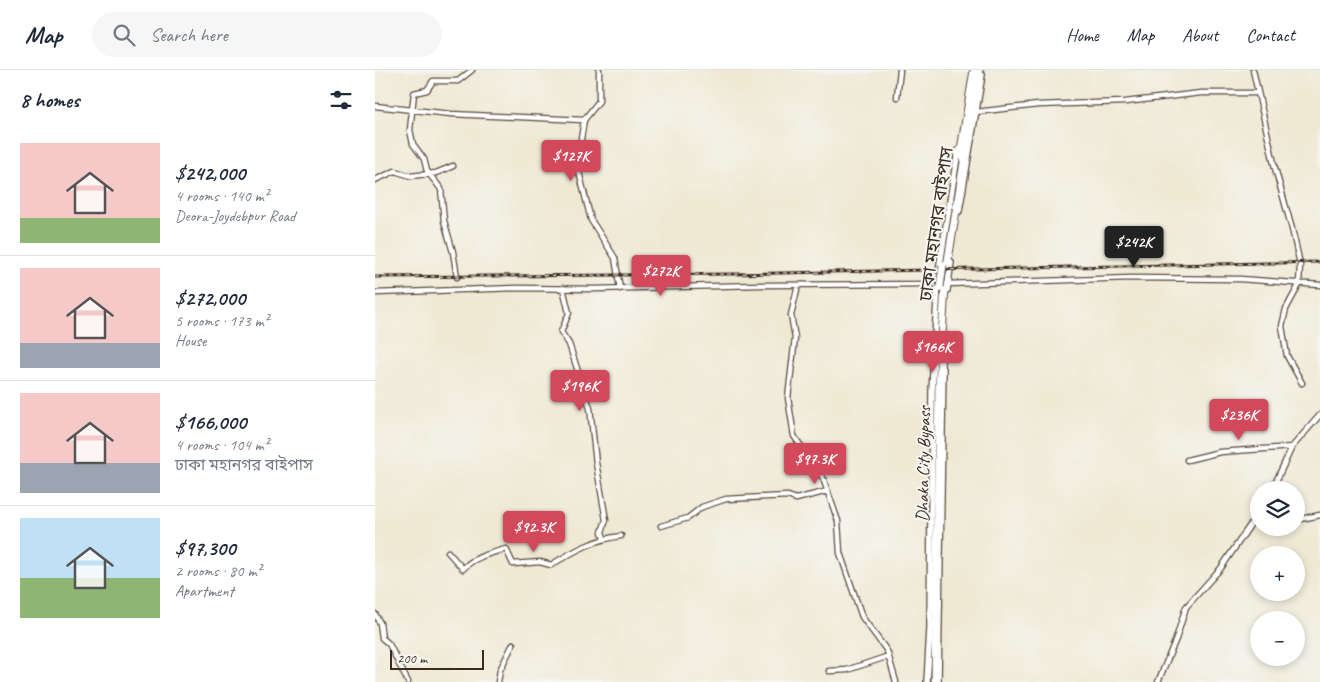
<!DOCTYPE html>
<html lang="en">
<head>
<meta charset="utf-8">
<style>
  body { margin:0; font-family:Caveat,"Noto Sans Bengali",sans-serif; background:#f6f6f7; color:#1f2937; height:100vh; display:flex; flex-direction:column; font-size:19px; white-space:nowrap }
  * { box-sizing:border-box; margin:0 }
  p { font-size:16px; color:#747a83 }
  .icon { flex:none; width:28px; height:28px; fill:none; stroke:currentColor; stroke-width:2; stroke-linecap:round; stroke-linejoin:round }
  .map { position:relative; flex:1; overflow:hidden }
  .panel { display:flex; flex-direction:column; background:#fff; width:375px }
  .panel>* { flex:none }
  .controls { position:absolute; left:875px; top:411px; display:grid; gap:10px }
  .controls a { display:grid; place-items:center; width:55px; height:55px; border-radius:50%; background:#fff; box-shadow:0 2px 8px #0003; font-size:25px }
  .scale { position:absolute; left:15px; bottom:12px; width:94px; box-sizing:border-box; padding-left:5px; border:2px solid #3b2a1e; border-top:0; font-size:14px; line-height:18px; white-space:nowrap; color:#3b2a1e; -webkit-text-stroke:4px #f6f6f2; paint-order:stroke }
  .price { position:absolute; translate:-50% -42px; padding:0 11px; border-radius:5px; background:#d1495b; color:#fff; font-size:16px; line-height:32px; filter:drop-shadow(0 1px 2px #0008) }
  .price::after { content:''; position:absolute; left:50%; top:30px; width:15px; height:11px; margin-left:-8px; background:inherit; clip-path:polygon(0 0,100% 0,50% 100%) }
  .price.current { background:#222; color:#fff }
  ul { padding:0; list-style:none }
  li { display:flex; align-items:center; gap:15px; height:125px; padding:0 20px }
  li+li { border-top:1px solid #e0e1e3 }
  li span { display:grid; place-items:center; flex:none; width:140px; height:100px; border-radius:0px; color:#555 }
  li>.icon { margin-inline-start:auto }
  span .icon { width:60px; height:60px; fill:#fffc; stroke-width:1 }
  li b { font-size:21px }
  h2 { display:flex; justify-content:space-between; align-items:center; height:60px; padding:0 20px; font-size:21px }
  header { display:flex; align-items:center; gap:30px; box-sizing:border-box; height:70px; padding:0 25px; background:#fff; border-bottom:1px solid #e0e1e3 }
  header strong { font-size:24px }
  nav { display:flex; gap:28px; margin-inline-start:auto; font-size:18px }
  .search { width:350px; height:45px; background:#f6f6f7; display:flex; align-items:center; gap:12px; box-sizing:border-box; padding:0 18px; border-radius:28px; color:#747a83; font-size:19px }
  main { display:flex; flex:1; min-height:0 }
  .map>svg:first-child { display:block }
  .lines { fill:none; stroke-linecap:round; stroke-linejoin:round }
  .minor-casing { stroke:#564739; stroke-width:7 }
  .major-casing { stroke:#564739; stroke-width:8 }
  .highway-casing { stroke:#564739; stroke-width:9 }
  .minor { stroke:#fff; stroke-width:4.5 }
  .major { stroke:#fff; stroke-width:5.5 }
  .highway { stroke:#fff; stroke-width:7 }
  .rail-casing { stroke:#3b2a1e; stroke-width:3 }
  .rail { stroke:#f6f6f2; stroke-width:1; stroke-dasharray:4; stroke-linecap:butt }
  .highway-bridge-casing { stroke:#564739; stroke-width:9; stroke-linecap:butt }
  .highway-bridge { stroke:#fff; stroke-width:7 }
  .labels { text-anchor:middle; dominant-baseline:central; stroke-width:4; stroke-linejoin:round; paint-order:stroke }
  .street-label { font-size:18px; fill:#3b2a1e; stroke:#f6f6f2 }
</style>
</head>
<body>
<header>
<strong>Map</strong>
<div class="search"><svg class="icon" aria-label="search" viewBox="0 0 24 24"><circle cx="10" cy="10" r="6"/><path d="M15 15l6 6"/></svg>Search here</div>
<nav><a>Home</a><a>Map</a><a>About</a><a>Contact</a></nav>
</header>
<main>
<section class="panel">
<h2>8 homes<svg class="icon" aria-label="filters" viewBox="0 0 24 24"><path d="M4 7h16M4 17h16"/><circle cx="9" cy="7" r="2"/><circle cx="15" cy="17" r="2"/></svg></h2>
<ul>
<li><span style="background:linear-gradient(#f6c9c9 75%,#8fb573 0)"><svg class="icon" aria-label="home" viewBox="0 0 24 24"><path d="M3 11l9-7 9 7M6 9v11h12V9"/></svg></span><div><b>$242,000</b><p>4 rooms · 140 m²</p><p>Deora-Joydebpur Road</p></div></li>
<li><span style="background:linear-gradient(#f6c9c9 75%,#9aa5b1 0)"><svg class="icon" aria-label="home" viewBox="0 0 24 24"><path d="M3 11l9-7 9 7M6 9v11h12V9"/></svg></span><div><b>$272,000</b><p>5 rooms · 173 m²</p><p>House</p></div></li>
<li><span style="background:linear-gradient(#f6c9c9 70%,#9aa5b1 0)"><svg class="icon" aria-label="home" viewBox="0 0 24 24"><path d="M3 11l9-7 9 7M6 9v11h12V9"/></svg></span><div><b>$166,000</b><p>4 rooms · 104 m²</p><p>ঢাকা মহানগর বাইপাস</p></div></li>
<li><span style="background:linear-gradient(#bfe0f5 60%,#8fb573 0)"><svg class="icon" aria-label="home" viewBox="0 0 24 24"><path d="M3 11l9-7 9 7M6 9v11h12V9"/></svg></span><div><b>$97,300</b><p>2 rooms · 80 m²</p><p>Apartment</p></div></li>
</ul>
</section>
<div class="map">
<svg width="945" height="612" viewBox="0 0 945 612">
  <rect width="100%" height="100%" fill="#f6f6f2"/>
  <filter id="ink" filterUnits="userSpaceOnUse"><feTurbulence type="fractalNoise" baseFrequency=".02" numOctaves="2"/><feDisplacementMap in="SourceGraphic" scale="10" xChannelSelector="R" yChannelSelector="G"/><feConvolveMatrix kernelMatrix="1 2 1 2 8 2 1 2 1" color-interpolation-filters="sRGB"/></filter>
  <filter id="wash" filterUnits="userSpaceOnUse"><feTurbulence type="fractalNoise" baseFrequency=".0096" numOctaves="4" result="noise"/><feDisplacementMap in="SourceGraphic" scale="20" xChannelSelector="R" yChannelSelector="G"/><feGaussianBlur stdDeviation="1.12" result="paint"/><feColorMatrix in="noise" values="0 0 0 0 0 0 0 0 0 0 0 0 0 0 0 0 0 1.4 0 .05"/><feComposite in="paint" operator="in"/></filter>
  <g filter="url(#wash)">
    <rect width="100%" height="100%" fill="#efe9d4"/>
  </g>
  <g filter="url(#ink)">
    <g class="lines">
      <defs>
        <path id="minor" d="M224,0V31L209,50L202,94L216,150L240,188L245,219
          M878,0L900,98L917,159L925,194L924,215L911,239L907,256L912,286L927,313
          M522,27L525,0
          M0,36L76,44L209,50
          M601,42L663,35L750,32L826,23H882
          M0,110L20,101L36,106L61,103L78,96
          M82,207L78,182L69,151L66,119L52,101L49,89L38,74L35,60L39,23L52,20L58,11H83L97,0
          M572,214L756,208L865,209L945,215
          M423,215L416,245L420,268L413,328L419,366L448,408L463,451L465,483L487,547L512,581L521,612
          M188,218L194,243L186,262L194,274L215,338L221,393L231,450L227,462L229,468
          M0,223L143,218L219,219L385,215L564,214
          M812,390L845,382L917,377
          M897,420L917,377L945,345
          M921,450L945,445
          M286,456L313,448L327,437L351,429L413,426L421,429L453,421
          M73,482L88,499C98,487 117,483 131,479L138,494L165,492L176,495C199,481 220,469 246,466
          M0,544L5,553L7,568L14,574L33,612
          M454,601L472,600L514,586
          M123,612L125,600L138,574
          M783,612L801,569L811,537L846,498L884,442"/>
        <path id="major" d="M584,141L607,5
          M564,200L583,81
          M572,220L576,192
          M552,612L555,559L557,321L563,212
          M563,612L568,299"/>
        <path id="highway" d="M585,86L599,0
          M572,196L604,0
          M560,612L564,317L570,216"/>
      </defs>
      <use href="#minor" class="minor-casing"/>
      <use href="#major" class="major-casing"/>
      <use href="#highway" class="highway-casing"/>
      <use href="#minor" class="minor"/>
      <use href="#major" class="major"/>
      <use href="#highway" class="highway"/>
      <defs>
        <path id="rail" d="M0,207L358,204L945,192"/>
      </defs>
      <use href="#rail" class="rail-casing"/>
      <use href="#rail" class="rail"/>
      <defs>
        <path id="highway-bridge" d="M565,217L568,195"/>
      </defs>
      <use href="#highway-bridge" class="highway-bridge-casing"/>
      <use href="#highway-bridge" class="highway-bridge"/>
    </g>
  </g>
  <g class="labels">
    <g class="street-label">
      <text transform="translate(561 154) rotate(-82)">ঢাকা মহানগর বাইপাস</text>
      <text transform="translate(548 394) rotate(-89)">Dhaka City Bypass</text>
    </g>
  </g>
</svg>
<div class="controls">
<a><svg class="icon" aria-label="layers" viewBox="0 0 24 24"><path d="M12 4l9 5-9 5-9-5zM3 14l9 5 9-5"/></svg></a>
<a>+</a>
<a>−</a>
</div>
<div class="scale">200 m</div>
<b class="price" style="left:196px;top:112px">$127K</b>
<b class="price current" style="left:759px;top:198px">$242K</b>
<b class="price" style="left:286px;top:227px">$272K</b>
<b class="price" style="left:558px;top:303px">$166K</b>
<b class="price" style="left:205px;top:342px">$196K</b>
<b class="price" style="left:864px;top:371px">$236K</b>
<b class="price" style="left:440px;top:415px">$97.3K</b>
<b class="price" style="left:159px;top:483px">$92.3K</b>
</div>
</main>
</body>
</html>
